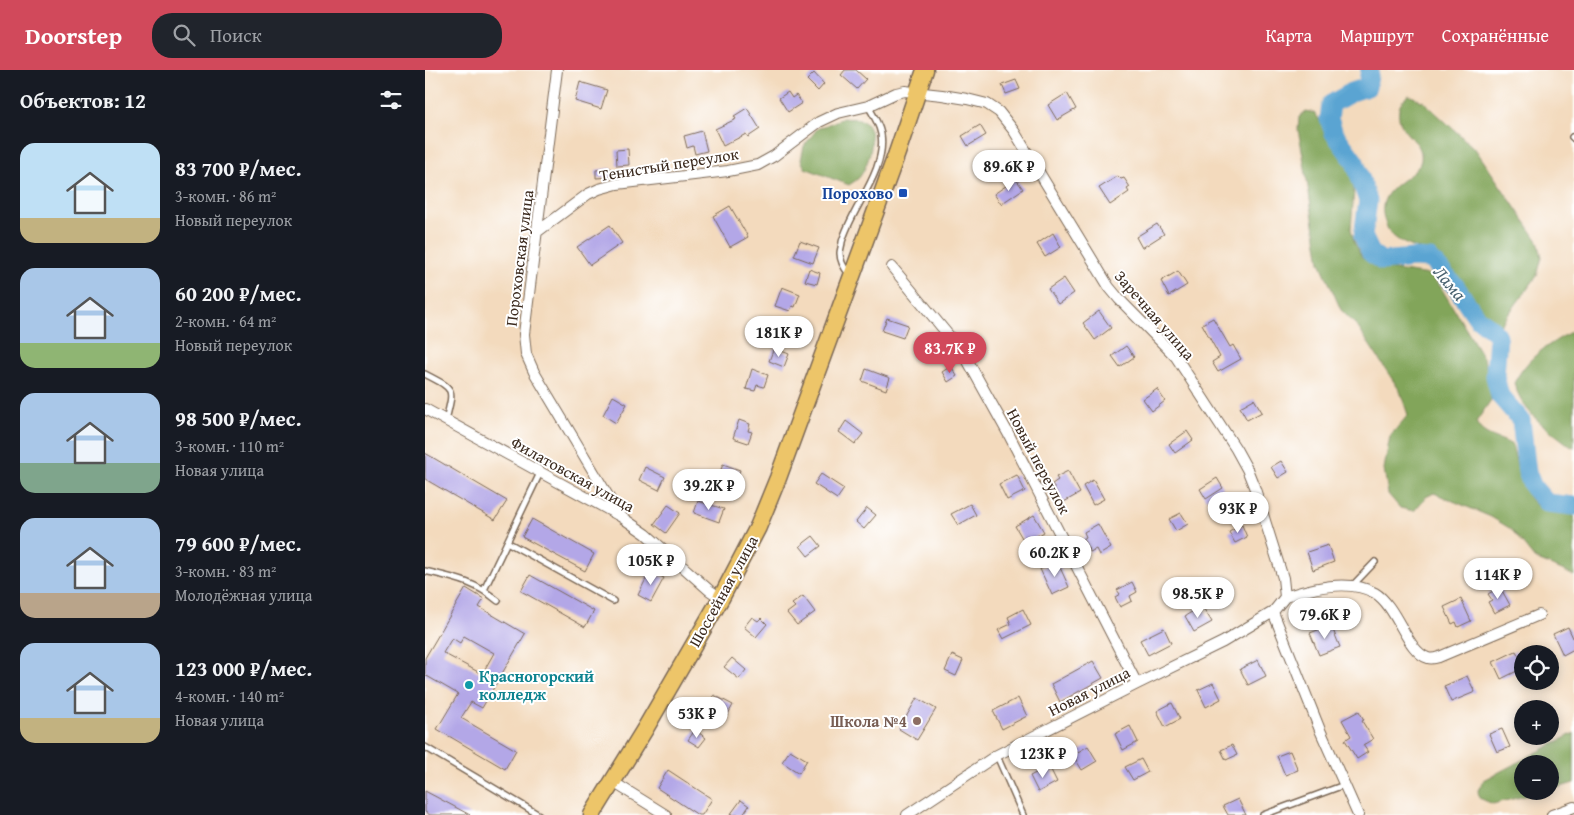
<!DOCTYPE html>
<html lang="ru">
<head>
<meta charset="utf-8">
<style>
  body { margin:0; font-family:"Gentium Book Plus",serif; background:#20242c; color:#f1f3f6; height:100vh; display:flex; flex-direction:column; font-size:19px; white-space:nowrap }
  * { box-sizing:border-box; margin:0 }
  p { font-size:16px; color:#9ea1a6 }
  .icon { flex:none; width:28px; height:28px; fill:none; stroke:currentColor; stroke-width:2; stroke-linecap:round; stroke-linejoin:round }
  .map { position:relative; flex:1; overflow:hidden }
  .side { display:flex; flex-direction:column; background:#171b24; width:425px }
  .side>* { flex:none }
  .tools { position:absolute; left:1089px; top:575px; display:grid; gap:10px }
  .tools a { display:grid; place-items:center; width:45px; height:45px; border-radius:50%; background:#171b24; box-shadow:0 2px 12px #0003; font-size:25px }
  .price { position:absolute; translate:-50% -42px; padding:0 11px; border-radius:18px; background:#fff; color:#222; font-size:16px; line-height:32px; filter:drop-shadow(0 1px 2px #0008) }
  .price::after { content:''; position:absolute; left:50%; top:30px; width:15px; height:11px; margin-left:-8px; background:inherit; clip-path:polygon(0 0,100% 0,50% 100%) }
  .price.selected { background:#d1495b; color:#fff }
  ul { padding:0; list-style:none }
  li { display:flex; align-items:center; gap:15px; height:125px; padding:0 20px }
  li span { display:grid; place-items:center; flex:none; width:140px; height:100px; border-radius:15px; color:#555 }
  li>.icon { margin-inline-start:auto }
  span .icon { width:60px; height:60px; fill:#fffc; stroke-width:1 }
  li b { font-size:21px }
  h2 { display:flex; justify-content:space-between; align-items:center; height:60px; padding:0 20px; font-size:21px }
  header { display:flex; align-items:center; gap:30px; box-sizing:border-box; height:70px; padding:0 25px; background:#d1495b; color:#fff }
  header strong { font-size:24px }
  nav { display:flex; gap:28px; margin-inline-start:auto; font-size:18px }
  .search { width:350px; height:45px; background:#20242c; display:flex; align-items:center; gap:12px; box-sizing:border-box; padding:0 18px; border-radius:20px; color:#9ea1a6; font-size:19px }
  main { display:flex; flex:1; min-height:0 }
  .map>svg:first-child { display:block }
  .forest { fill:#82a55a; stroke:#5e683c }
  .lines { fill:none; stroke-linecap:round; stroke-linejoin:round }
  .river { stroke:#5aa4d2; stroke-width:19 }
  .building { fill:#b3a7e7; fill-rule:evenodd }
  .service-casing { stroke:#7b6856; stroke-width:8 }
  .minor-casing { stroke:#7b6856; stroke-width:12 }
  .primary-casing { stroke:#7b6856; stroke-width:19 }
  .service { stroke:#fff; stroke-width:5 }
  .minor { stroke:#fff; stroke-width:10 }
  .primary { stroke:#edc569; stroke-width:16 }
  .transit-dot { fill:#1a4fb4; stroke:#fff; stroke-width:2 }
  .culture-dot { fill:#0f9aa8; stroke:#fff; stroke-width:2 }
  .education-dot { fill:#8d6e63; stroke:#fff; stroke-width:2 }
  .labels { text-anchor:middle; dominant-baseline:central; stroke-width:4; stroke-linejoin:round; paint-order:stroke }
  .street-label { font-size:16px; fill:#3b2a1e; stroke:#fff }
  .transit-label { font-size:16px; font-weight:bold; fill:#164399; stroke:#fff; text-anchor:end }
  .culture-label { font-size:16px; font-weight:bold; fill:#0d838f; stroke:#fff; text-anchor:start }
  .education-label { font-size:16px; font-weight:bold; fill:#785e54; stroke:#fff; text-anchor:end }
  .water-label { font-size:18px; font-style:italic; fill:#49616f; stroke:#fff }
</style>
</head>
<body>
<header>
<strong>Doorstep</strong>
<div class="search"><svg class="icon" aria-label="search" viewBox="0 0 24 24"><circle cx="10" cy="10" r="6"/><path d="M15 15l6 6"/></svg>Поиск</div>
<nav><a>Карта</a><a>Маршрут</a><a>Сохранённые</a></nav>
</header>
<main>
<section class="side">
<h2>Объектов: 12<svg class="icon" aria-label="filters" viewBox="0 0 24 24"><path d="M4 7h16M4 17h16"/><circle cx="9" cy="7" r="2"/><circle cx="15" cy="17" r="2"/></svg></h2>
<ul>
<li><span style="background:linear-gradient(#bfe0f5 75%,#c2b280 0)"><svg class="icon" aria-label="home" viewBox="0 0 24 24"><path d="M3 11l9-7 9 7M6 9v11h12V9"/></svg></span><div><b>83 700 ₽/мес.</b><p>3-комн. · 86 m²</p><p>Новый переулок</p></div></li>
<li><span style="background:linear-gradient(#a9c7e8 75%,#8fb573 0)"><svg class="icon" aria-label="home" viewBox="0 0 24 24"><path d="M3 11l9-7 9 7M6 9v11h12V9"/></svg></span><div><b>60 200 ₽/мес.</b><p>2-комн. · 64 m²</p><p>Новый переулок</p></div></li>
<li><span style="background:linear-gradient(#a9c7e8 70%,#7fa58c 0)"><svg class="icon" aria-label="home" viewBox="0 0 24 24"><path d="M3 11l9-7 9 7M6 9v11h12V9"/></svg></span><div><b>98 500 ₽/мес.</b><p>3-комн. · 110 m²</p><p>Новая улица</p></div></li>
<li><span style="background:linear-gradient(#a9c7e8 75%,#b9a48a 0)"><svg class="icon" aria-label="home" viewBox="0 0 24 24"><path d="M3 11l9-7 9 7M6 9v11h12V9"/></svg></span><div><b>79 600 ₽/мес.</b><p>3-комн. · 83 m²</p><p>Молодёжная улица</p></div></li>
<li><span style="background:linear-gradient(#a9c7e8 75%,#c2b280 0)"><svg class="icon" aria-label="home" viewBox="0 0 24 24"><path d="M3 11l9-7 9 7M6 9v11h12V9"/></svg></span><div><b>123 000 ₽/мес.</b><p>4-комн. · 140 m²</p><p>Новая улица</p></div></li>
</ul>
</section>
<div class="map">
<svg width="1149" height="745" viewBox="0 0 1149 745">
  <rect width="100%" height="100%" fill="#fff"/>
  <filter id="ink" filterUnits="userSpaceOnUse"><feTurbulence type="fractalNoise" baseFrequency=".02" numOctaves="2"/><feDisplacementMap in="SourceGraphic" scale="10" xChannelSelector="R" yChannelSelector="G"/><feConvolveMatrix kernelMatrix="1 2 1 2 8 2 1 2 1" color-interpolation-filters="sRGB"/></filter>
  <filter id="wash" filterUnits="userSpaceOnUse"><feTurbulence type="fractalNoise" baseFrequency=".0096" numOctaves="4" result="noise"/><feDisplacementMap in="SourceGraphic" scale="20" xChannelSelector="R" yChannelSelector="G"/><feGaussianBlur stdDeviation="1.12" result="paint"/><feColorMatrix in="noise" values="0 0 0 0 0 0 0 0 0 0 0 0 0 0 0 0 0 1.4 0 .05"/><feComposite in="paint" operator="in"/></filter>
  <g filter="url(#wash)">
    <rect width="100%" height="100%" fill="#f3dabd"/>
    <path class="forest" d="M984,25L999,32L1051,80L1113,171L1117,187L1112,206L1074,257C1060,253 1054,239 1046,227C1039,217 1023,196 1014,189C997,176 969,177 961,155C945,115 992,111 996,90C998,73 985,70 978,58C971,46 972,33 984,25Z
      M881,41L890,43L920,91L927,105L929,120L926,159L929,171L937,187L950,197L1004,205L1015,216L1059,289L1065,309L1066,330L1051,352C1057,367 1075,367 1087,375C1092,392 1097,427 1114,437C1123,443 1138,443 1149,444V506L1137,500L1110,489L1086,459L1066,447L1009,423L1001,427L989,441L975,438L963,424L959,399L965,366L983,345L975,321L932,256L916,240L895,192L877,80L873,60L874,47Z
      M418,48C422,49 430,48 434,49C455,58 445,91 436,105C433,110 428,112 424,115L380,98L376,90L379,76L392,59Z
      M1149,260V378L1145,376C1120,356 1099,345 1089,313C1104,285 1123,275 1149,260Z
      M1149,663V713L1125,720V694H1098V721H1119L1068,734L1054,728L1053,720L1059,710Z"/>
    <g class="lines">
      <path class="river" d="M945,0L942,17L927,22L906,34L904,49L909,63L930,92L943,131L938,166L946,183L957,191L988,188L1005,189L1031,217L1052,248L1066,258L1073,267L1070,306L1075,326L1096,350L1102,402L1108,417L1122,433L1149,436"/>
    </g>
    <g id="blocks">
      <path class="building" d="M420,0H431L441,9L432,19L416,5Z
        M389,3L399,14L393,21L382,10Z
        M591,10L595,19L581,24L577,15Z
        M155,12L182,20L176,39L150,31Z
        M363,22L367,28L371,25L377,33L363,42L354,28Z
        M642,23L651,39L632,50L623,35Z
        M322,38L335,59L323,67L321,64L298,76L290,59L311,49L309,46Z
        M555,55L561,65L543,76L537,66Z
        M277,61L282,81L270,84L268,76L262,78L259,66Z
        M203,79L204,95L192,96L191,80Z
        M186,98L187,107L171,108V100Z
        M693,106L696,109L699,108L705,117L702,119L704,122L685,135L674,118Z
        M591,109L598,119L576,134L569,124Z
        M305,136L323,167L305,177L288,146Z
        M732,154L739,164L717,178L711,167Z
        M185,155L197,173L165,195L152,177Z
        M628,163L636,177L620,187L612,174Z
        M375,171L394,178L388,193L369,186Z
        M384,199L395,203L392,214L380,211Z
        M753,201L762,215L744,226L736,211Z
        M639,208L649,223L633,234L623,219Z
        M357,217L375,224L370,237L367,236L365,241L350,236Z
        M674,241L686,258L670,270L658,253Z
        M462,248L483,255L478,268L457,261Z
        M788,248L805,277L808,275L816,289L793,302L787,292L795,287L777,254Z
        M701,276L709,287L695,297L687,286Z
        M349,278L364,284L359,297L344,291Z
        M526,296L532,306L523,312L517,302Z
        M327,299L343,305L339,317L332,315L330,321L321,319Z
        M441,299L465,308L461,320L437,311Z
        M732,319L740,331L727,341L718,329Z
        M188,326L202,334L191,353L178,345Z
        M829,329L837,342L822,350L815,337Z
        M314,350L325,354L323,361L327,362L323,373L308,368Z
        M421,351L438,364L430,374L414,362Z
        M762,361L768,370L750,383L744,374Z
        M0,383L82,431L70,450L0,409Z
        M856,391L863,402L853,408L846,397Z
        M298,394L315,400L311,412L294,405Z
        M220,397L240,407L234,420L214,410Z
        M643,401L655,423L637,433L627,414L633,410L631,407Z
        M396,404L419,419L412,429L389,414Z
        M592,405L600,421L582,430L574,414Z
        M792,408L798,418L781,429L775,419Z
        M668,410L679,429L668,435L658,416Z
        M273,431L299,439L294,452L269,443Z
        M545,434L551,445L533,455L526,444Z
        M243,435L255,443L241,463L229,454Z
        M442,438L451,445L439,459L431,452Z
        M756,443L763,454L751,461L744,449Z
        M609,445L619,462L600,473L590,456Z
        M107,449L169,484L160,501L97,467Z
        M673,454L686,478L674,485L671,479L665,482L658,469L661,467L659,462Z
        M817,455L822,467L810,473L804,462Z
        M388,466L396,476L383,486L375,476Z
        M903,475L909,492L888,500L882,482Z
        M632,491L644,517L627,525L615,499Z
        M225,501L239,508L226,532L213,525Z
        M105,505L169,541L160,557L96,521Z
        M707,512L712,522L705,526L707,531L695,537L690,527L695,524L692,520Z
        M1075,517L1085,535L1069,543L1063,532L1067,530L1063,524Z
        M41,518L59,529L54,537L100,564L57,638L46,632L36,648L91,680L80,699L12,659L33,624L0,605V588ZM39,566L69,583L57,604L18,583L27,568L35,573Z
        M378,526L390,542L372,555L362,543L370,537L367,534Z
        M1036,529L1046,551L1033,557L1031,552L1027,554L1019,537Z
        M777,536L787,552L769,562L760,546Z
        M598,539L606,555L578,569L573,560L586,554L583,547Z
        M327,547L333,551L336,548L342,554L331,567L319,557Z
        M906,555L915,577L894,585L885,563Z
        M1143,557L1149,570V579L1138,585L1128,564Z
        M739,558L746,573L723,585L715,570Z
        M1091,581L1098,594V598L1076,609L1068,592Z
        M527,585L538,590L531,606L520,601Z
        M307,588L321,600L314,609L299,597Z
        M833,590L841,606L823,615L815,599Z
        M668,591L678,608L635,632L626,614Z
        M1042,606L1050,622L1026,632L1019,616Z
        M788,613L796,629L781,637L773,620Z
        M289,625L308,635L302,646L297,644L295,647L281,640Z
        M492,628L511,639L492,670L474,659Z
        M593,628L602,646L577,659L568,641Z
        M747,633L755,649L740,657L732,641Z
        M934,641L939,650L937,651L948,669L938,675L943,682L932,689L920,670L926,666L917,650Z
        M705,656L713,672L698,680L690,664Z
        M1077,659L1085,677L1072,682L1064,664Z
        M270,660L281,668L274,677L263,670Z
        M807,675L812,685L801,690L796,680Z
        M663,676L672,691L657,700L648,685Z
        M365,680L382,690L374,703L357,692Z
        M865,681L873,700L860,705L852,686Z
        M716,689L723,702L708,710L700,697Z
        M624,696L632,712L613,722L605,706Z
        M243,700L287,729L277,745H273L232,718Z
        M0,721L45,745H5L0,742Z
        M813,729L821,745H803L798,736Z
        M316,730L324,736L318,745H305Z"/>
    </g>
  </g>
  <g filter="url(#ink)">
    <use href="#blocks" fill-opacity="0" stroke="#7b6856" stroke-width="1"/>
    <g class="lines">
      <defs>
        <path id="service" d="M1147,67L1149,69
          M424,204C419,198 415,191 415,183C415,180 417,175 417,172C426,138 462,101 456,64C454,54 448,44 443,36
          M0,304C30,320 29,317 21,350
          M82,472L188,531
          M0,501C29,508 49,511 73,531
          M928,515L950,492
          M59,520L115,403
          M0,677L114,745
          M572,686L598,745
          M838,745L919,715"/>
        <path id="minor" d="M132,0L99,264L101,284L109,302L195,446
          M112,162L163,124L174,119L192,114L303,101L333,95L349,86L394,52L413,43L443,36L471,23L480,21L517,25L542,29L562,34L574,42L589,61L684,217L694,229L751,287L811,379L822,399L830,419L858,508L860,527
          M467,197L539,284L584,365L712,614
          M0,339L195,446L221,464L284,520L296,528
          M860,527C886,518 924,508 950,523C972,536 982,582 1003,588C1006,589 1011,588 1014,587L1114,545
          M848,542L895,660L933,745
          M188,712L241,745
          M482,745L572,685L712,614L798,572L848,542L860,527
          M1127,745L1149,737"/>
        <path id="primary" d="M167,745L220,659L296,528L333,457L353,408L472,83L500,0"/>
      </defs>
      <use href="#service" class="service-casing"/>
      <use href="#minor" class="minor-casing"/>
      <use href="#primary" class="primary-casing"/>
      <use href="#service" class="service"/>
      <use href="#minor" class="minor"/>
      <use href="#primary" class="primary"/>
    </g>
  </g>
  <rect class="transit-dot" x="473" y="118" width="10" height="10" rx="2.5"/>
  <circle class="culture-dot" cx="44" cy="615" r="5"/>
  <circle class="education-dot" cx="492" cy="651" r="5"/>
  <g class="labels">
    <g class="street-label">
      <text transform="translate(244 94) rotate(-9)">Тенистый переулок</text>
      <text transform="translate(94 188) rotate(-83)">Пороховская улица</text>
      <text transform="translate(730 245) rotate(49)">Заречная улица</text>
      <text transform="translate(614 391) rotate(62)">Новый переулок</text>
      <text transform="translate(148 404) rotate(29)">Филатовская улица</text>
      <text transform="translate(298 521) rotate(-61)">Шоссейная улица</text>
      <text transform="translate(664 621) rotate(-27)">Новая улица</text>
    </g>
    <g class="transit-label">
      <text x="468" y="123">Порохово</text>
    </g>
    <g class="culture-label">
      <text x="54" y="606">Красногорский<tspan x="54" dy="18">колледж</tspan></text>
    </g>
    <g class="education-label">
      <text x="482" y="651">Школа №4</text>
    </g>
    <g class="water-label">
      <text transform="translate(1025 213) rotate(50)">Лама</text>
    </g>
  </g>
</svg>
<div class="tools">
<a><svg class="icon" aria-label="locate" viewBox="0 0 24 24"><circle cx="12" cy="12" r="6"/><path d="M12 2v4M12 18v4M2 12h4M18 12h4"/></svg></a>
<a>+</a>
<a>−</a>
</div>
<b class="price" style="left:584px;top:122px">89.6K ₽</b>
<b class="price" style="left:354px;top:288px">181K ₽</b>
<b class="price selected" style="left:525px;top:304px">83.7K ₽</b>
<b class="price" style="left:284px;top:441px">39.2K ₽</b>
<b class="price" style="left:813px;top:464px">93K ₽</b>
<b class="price" style="left:630px;top:508px">60.2K ₽</b>
<b class="price" style="left:226px;top:516px">105K ₽</b>
<b class="price" style="left:1073px;top:530px">114K ₽</b>
<b class="price" style="left:773px;top:549px">98.5K ₽</b>
<b class="price" style="left:900px;top:570px">79.6K ₽</b>
<b class="price" style="left:272px;top:669px">53K ₽</b>
<b class="price" style="left:618px;top:709px">123K ₽</b>
</div>
</main>
</body>
</html>
